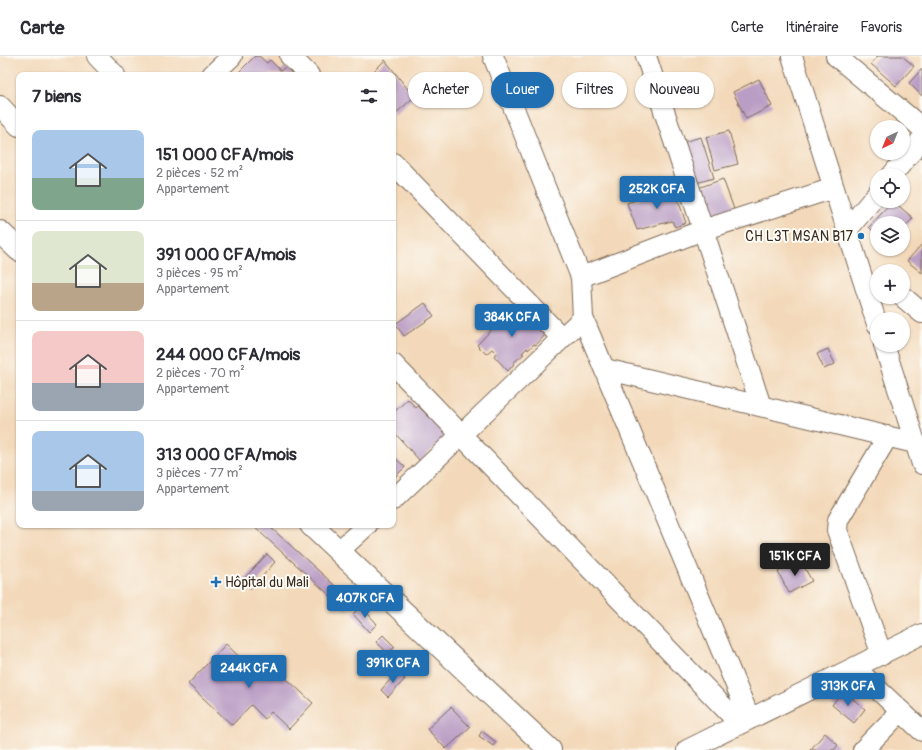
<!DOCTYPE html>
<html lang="fr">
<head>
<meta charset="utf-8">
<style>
  body { margin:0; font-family:Pangolin,sans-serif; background:#f2f2f3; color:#2b2b33; height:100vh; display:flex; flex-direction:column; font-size:15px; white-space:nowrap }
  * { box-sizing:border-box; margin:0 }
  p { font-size:13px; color:#7c7c81 }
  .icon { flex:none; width:22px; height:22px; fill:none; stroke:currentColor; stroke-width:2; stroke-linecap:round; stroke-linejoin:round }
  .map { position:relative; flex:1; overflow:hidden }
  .sheet { position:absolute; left:16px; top:16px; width:380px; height:456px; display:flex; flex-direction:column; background:#fff; border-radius:8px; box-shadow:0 1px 3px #0004 }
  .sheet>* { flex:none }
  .hud { position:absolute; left:408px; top:16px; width:380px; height:36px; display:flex; gap:8px }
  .needle { width:26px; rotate:223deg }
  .tools { position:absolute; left:870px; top:64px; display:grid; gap:8px }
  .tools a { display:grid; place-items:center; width:40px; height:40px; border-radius:50%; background:#fff; box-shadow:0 1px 3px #0004; font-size:20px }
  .price { position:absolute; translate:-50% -34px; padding:0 9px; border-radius:4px; background:#1f6fb2; color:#fff; font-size:13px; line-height:26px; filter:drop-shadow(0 1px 2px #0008) }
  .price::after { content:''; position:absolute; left:50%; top:24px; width:12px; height:9px; margin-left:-6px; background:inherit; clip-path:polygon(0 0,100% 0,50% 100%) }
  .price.active { background:#222; color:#fff }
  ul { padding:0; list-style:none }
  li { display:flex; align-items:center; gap:12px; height:100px; padding:0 16px }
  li+li { border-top:1px solid #e1e1e2 }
  li span { display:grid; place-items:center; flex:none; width:112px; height:80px; border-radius:8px; color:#555 }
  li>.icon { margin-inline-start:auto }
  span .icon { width:48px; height:48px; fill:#fffc; stroke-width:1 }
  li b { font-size:17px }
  h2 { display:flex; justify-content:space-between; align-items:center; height:48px; padding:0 16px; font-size:17px }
  .tag { padding:0 14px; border-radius:18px; background:#fff; box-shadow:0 1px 3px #0004; font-size:14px; line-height:36px }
  .tag.active { background:#1f6fb2; color:#fff }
  header { display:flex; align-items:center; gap:24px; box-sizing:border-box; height:56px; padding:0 20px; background:#fff; border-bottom:1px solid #e1e1e2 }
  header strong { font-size:19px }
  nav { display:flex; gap:22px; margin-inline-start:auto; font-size:14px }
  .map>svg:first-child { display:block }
  .building { fill:#ba9dc4 }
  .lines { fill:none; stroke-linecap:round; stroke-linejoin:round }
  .minor-casing { stroke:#7b6755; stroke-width:22 }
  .tertiary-casing { stroke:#7b6755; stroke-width:24 }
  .minor { stroke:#fff; stroke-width:20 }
  .tertiary { stroke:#fff; stroke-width:22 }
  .poi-dot { fill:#1f6fb2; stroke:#fdfcf7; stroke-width:1.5 }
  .labels { text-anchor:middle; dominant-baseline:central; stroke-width:4; stroke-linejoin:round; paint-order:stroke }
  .poi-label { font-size:14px; fill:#3b2a1e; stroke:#fdfcf7; text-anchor:end }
</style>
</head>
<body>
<header>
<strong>Carte</strong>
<nav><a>Carte</a><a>Itinéraire</a><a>Favoris</a></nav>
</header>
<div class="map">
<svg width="922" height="694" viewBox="0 0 922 694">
  <rect width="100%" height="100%" fill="#fdfcf7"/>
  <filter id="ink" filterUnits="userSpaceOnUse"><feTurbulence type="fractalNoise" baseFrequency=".025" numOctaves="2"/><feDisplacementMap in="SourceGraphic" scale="8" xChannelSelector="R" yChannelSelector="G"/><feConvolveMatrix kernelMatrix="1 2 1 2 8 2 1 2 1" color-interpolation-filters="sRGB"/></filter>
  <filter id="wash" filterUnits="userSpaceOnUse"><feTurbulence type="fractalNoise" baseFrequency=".012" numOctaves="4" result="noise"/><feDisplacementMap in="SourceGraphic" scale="16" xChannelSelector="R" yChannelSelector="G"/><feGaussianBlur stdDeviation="0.9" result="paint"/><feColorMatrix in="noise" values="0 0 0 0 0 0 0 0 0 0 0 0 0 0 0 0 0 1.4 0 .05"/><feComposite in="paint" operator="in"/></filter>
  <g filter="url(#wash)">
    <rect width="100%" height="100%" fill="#f3d9ba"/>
    <g id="blocks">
      <path class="building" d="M255,0H259L267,7L270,4L281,15L285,11L293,18L236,19Z
        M878,0H902L914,10L896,30L871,8Z
        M385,4L414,41L393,60V19H370Z
        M922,13V40L909,27Z
        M759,23L772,50L746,63L733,36Z
        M729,75L738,108L715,114L706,81Z
        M701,81L714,122L696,127L683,86Z
        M723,123L735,156L711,165L698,132Z
        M668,133L676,138L686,167L675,171L672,165L637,174L627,147Z
        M893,145L913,162L903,173V167H877V179L869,171Z
        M922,188V217L907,205Z
        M425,247L434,260L404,280L395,268Z
        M517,249L546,278L536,289L534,288L528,294L527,292L522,297L524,298L513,307L514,308L508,315L494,300L496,297L492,293L486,298L477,289L494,271L496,273Z
        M828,293L835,308L824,313L817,298Z
        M408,343L416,352L418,350L429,361L432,358L450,377L420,405L393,375V357Z
        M393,400L405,411L393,423Z
        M252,469H268L353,546L346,554Z
        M267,498L275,506L251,533L242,525Z
        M800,504L812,525L789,537L778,516Z
        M361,550L377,568L369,576L353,558Z
        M383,579L395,591L388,597L376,586Z
        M226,588L251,612L262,600L313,647L289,673L271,656L265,663L251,649L232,669L188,628Z
        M405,595L418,607L411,615L398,602Z
        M397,616L405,623L388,641L381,634Z
        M843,635L865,653L854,667L832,649Z
        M451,651L470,671L446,693L427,673Z
        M482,675L496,686L493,690L479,680Z
        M825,677L838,689L834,694H810Z"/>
    </g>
  </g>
  <g filter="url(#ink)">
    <use href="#blocks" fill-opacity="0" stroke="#7b6755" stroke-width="1"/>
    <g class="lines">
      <defs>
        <path id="minor" d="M97,0L115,19
          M290,0L309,19
          M493,0L581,221L583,262L750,663
          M646,0L761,350
          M792,0L877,268
          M836,0L922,72
          M212,19L232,0
          M0,50L19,70
          M393,107L562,282
          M892,119L922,83
          M847,174L877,138
          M581,221L703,174L834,132
          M903,241L922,257
          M884,289L922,408
          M393,308L740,668
          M605,313L915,387
          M393,444L583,262
          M339,495L367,469
          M882,599L837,474L838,464L888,380
          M855,612L922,675
          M687,694L922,578
          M863,694L901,655"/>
        <path id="tertiary" d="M0,176L19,194
          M311,469L550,694"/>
      </defs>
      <use href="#minor" class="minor-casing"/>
      <use href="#tertiary" class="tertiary-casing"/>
      <use href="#minor" class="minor"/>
      <use href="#tertiary" class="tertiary"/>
    </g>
  </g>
  <g class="poi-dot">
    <circle cx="861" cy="180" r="4"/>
    <path d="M214 520h4v4h4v4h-4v4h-4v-4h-4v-4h4z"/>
  </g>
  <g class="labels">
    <g class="poi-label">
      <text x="853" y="180">CH L3T MSAN B17</text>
      <text x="225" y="526" text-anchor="start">Hôpital du Mali</text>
    </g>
  </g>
</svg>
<div class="tools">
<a><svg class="needle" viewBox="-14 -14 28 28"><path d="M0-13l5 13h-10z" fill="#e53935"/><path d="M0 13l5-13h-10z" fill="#7c7c81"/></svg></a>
<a><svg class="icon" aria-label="locate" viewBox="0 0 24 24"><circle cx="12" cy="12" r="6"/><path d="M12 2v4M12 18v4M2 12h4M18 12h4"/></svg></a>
<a><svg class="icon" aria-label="layers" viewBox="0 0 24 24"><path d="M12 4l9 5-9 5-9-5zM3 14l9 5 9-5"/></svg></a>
<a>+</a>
<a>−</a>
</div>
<b class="price" style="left:657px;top:154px">252K CFA</b>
<b class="price" style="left:512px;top:282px">384K CFA</b>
<b class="price active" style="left:795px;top:521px">151K CFA</b>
<b class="price" style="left:365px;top:563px">407K CFA</b>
<b class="price" style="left:393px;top:628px">391K CFA</b>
<b class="price" style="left:249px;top:633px">244K CFA</b>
<b class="price" style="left:848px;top:651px">313K CFA</b>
<div class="hud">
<a class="tag">Acheter</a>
<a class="tag active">Louer</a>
<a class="tag">Filtres</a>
<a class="tag">Nouveau</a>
</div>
<section class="sheet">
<h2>7 biens<svg class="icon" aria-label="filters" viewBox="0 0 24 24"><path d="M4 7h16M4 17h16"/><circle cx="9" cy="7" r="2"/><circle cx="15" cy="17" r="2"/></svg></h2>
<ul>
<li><span style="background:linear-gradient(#a9c7e8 60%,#7fa58c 0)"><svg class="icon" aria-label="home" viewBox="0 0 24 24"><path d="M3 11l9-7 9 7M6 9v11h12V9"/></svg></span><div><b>151 000 CFA/mois</b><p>2 pièces · 52 m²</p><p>Appartement</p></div></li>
<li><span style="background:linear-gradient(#dfe7d0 65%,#b9a48a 0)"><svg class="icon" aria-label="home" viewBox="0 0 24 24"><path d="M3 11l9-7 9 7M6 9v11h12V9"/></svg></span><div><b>391 000 CFA/mois</b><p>3 pièces · 95 m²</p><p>Appartement</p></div></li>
<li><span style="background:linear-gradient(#f6c9c9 65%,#9aa5b1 0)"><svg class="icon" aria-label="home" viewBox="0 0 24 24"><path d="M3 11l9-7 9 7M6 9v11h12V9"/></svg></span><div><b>244 000 CFA/mois</b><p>2 pièces · 70 m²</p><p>Appartement</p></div></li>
<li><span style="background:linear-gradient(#a9c7e8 75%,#9aa5b1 0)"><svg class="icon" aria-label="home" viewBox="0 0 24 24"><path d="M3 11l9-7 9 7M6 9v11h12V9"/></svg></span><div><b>313 000 CFA/mois</b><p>3 pièces · 77 m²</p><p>Appartement</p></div></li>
</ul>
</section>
</div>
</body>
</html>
